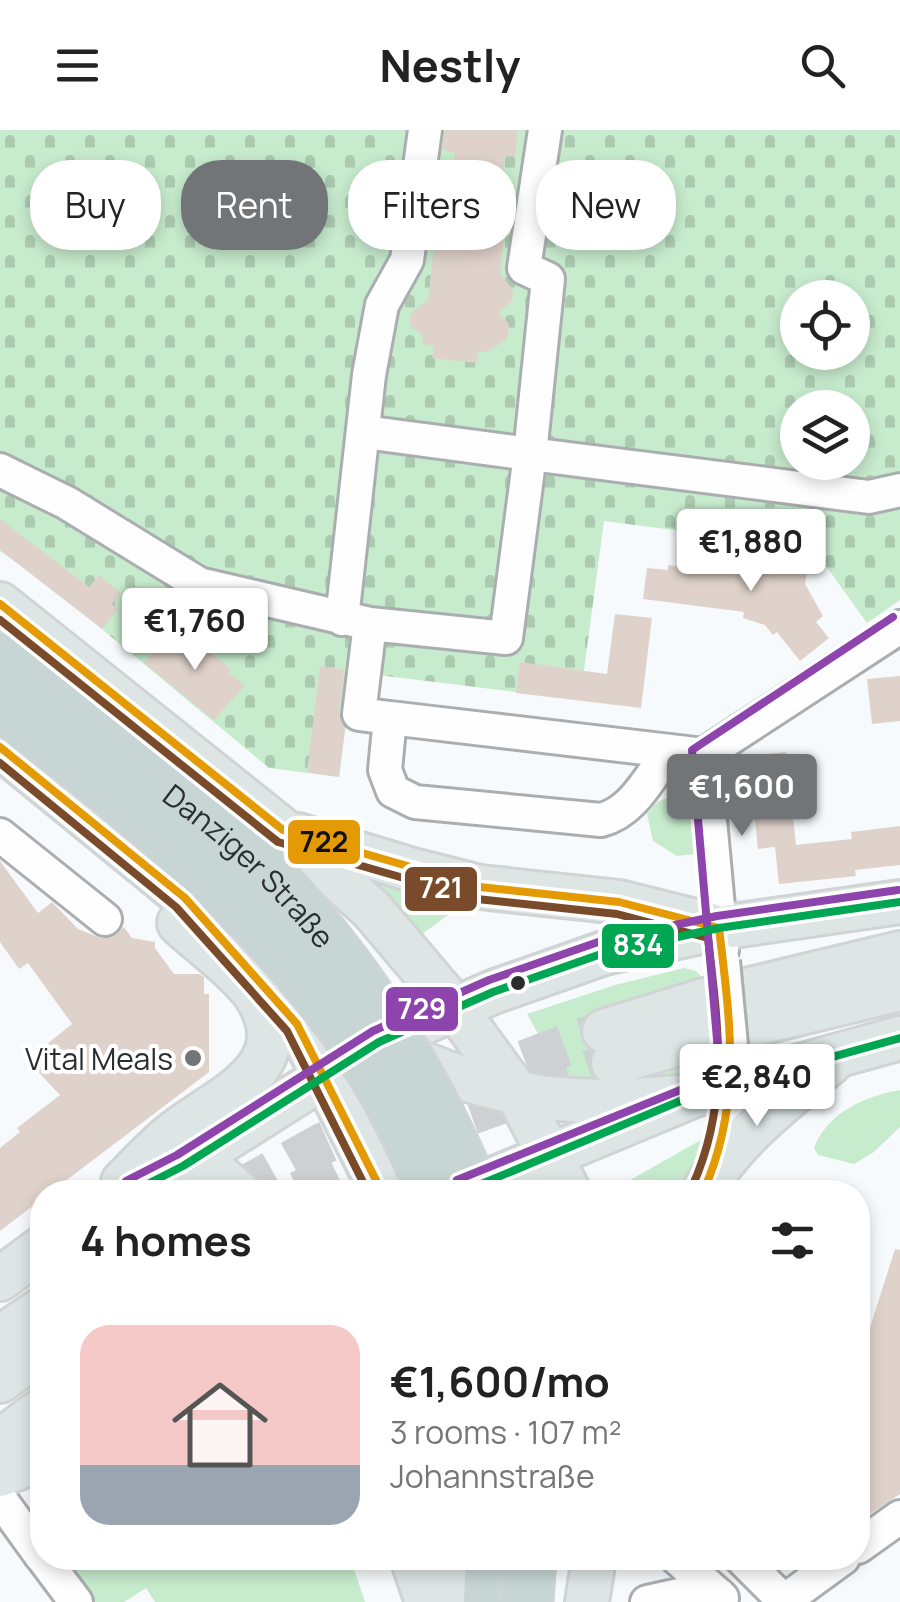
<!DOCTYPE html>
<html lang="en">
<head>
<meta charset="utf-8">
<style>
  body { margin:0; font-family:Manrope,sans-serif; background:#f6f6f6; color:#222; height:100vh; display:flex; flex-direction:column; font-size:38px; white-space:nowrap }
  * { box-sizing:border-box; margin:0 }
  p { font-size:32px; color:#767676 }
  .icon { flex:none; width:55px; height:55px; fill:none; stroke:currentColor; stroke-width:2; stroke-linecap:round; stroke-linejoin:round }
  .map { position:relative; flex:1; overflow:hidden }
  .side { position:absolute; left:30px; top:1050px; width:840px; height:390px; display:flex; flex-direction:column; background:#fff; border-radius:40px; box-shadow:0 5px 15px #0003 }
  .side>* { flex:none }
  .top-card { position:absolute; left:30px; top:30px; width:840px; height:90px; display:flex; gap:20px }
  .controls { position:absolute; left:780px; top:150px; display:grid; gap:20px }
  .controls a { display:grid; place-items:center; width:90px; height:90px; border-radius:50%; background:#fff; box-shadow:0 5px 15px #0003; font-size:50px }
  .price { position:absolute; translate:-50% -85px; padding:0 22px; border-radius:10px; background:#fff; color:#222; font-size:32px; line-height:65px; filter:drop-shadow(0 2px 5px #0008) }
  .price::after { content:''; position:absolute; left:50%; top:60px; width:30px; height:22px; margin-left:-15px; background:inherit; clip-path:polygon(0 0,100% 0,50% 100%) }
  .price.active { background:#727577; color:#fff }
  ul { padding:0; list-style:none }
  li { display:flex; align-items:center; gap:30px; height:250px; padding:0 50px }
  li+li { border-top:2px solid #e0e0e0 }
  li span { display:grid; place-items:center; flex:none; width:280px; height:200px; border-radius:30px; color:#555 }
  li>.icon { margin-inline-start:auto }
  span .icon { width:120px; height:120px; fill:#fffc; stroke-width:1 }
  li b { font-size:42px }
  h2 { display:flex; justify-content:space-between; align-items:center; height:120px; padding:0 50px; font-size:42px }
  .pill { padding:0 35px; border-radius:40px; background:#fff; box-shadow:0 5px 15px #0003; font-size:35px; line-height:90px }
  .pill.active { background:#727577; color:#fff }
  header { display:flex; justify-content:space-between; align-items:center; height:130px; padding:0 50px; background:#fff; font-size:45px; font-weight:700 }
  .map>svg:first-child { display:block }
  .green { fill:#c7ebcd }
  .cemetery { fill:url(#cemetery-stones); fill-rule:evenodd }
  .building { fill:#dfd2ca }
  .lines { fill:none; stroke-linecap:round; stroke-linejoin:round }
  .major-tunnel { stroke:#ced1d3; stroke-width:42; stroke-dasharray:42 21; stroke-linecap:butt }
  .minor-casing { stroke:#abaeb0; stroke-width:38 }
  .major-casing { stroke:#d1d4d5; stroke-width:48 }
  .highway-casing { stroke:#d1d4d5; stroke-width:55 }
  .minor { stroke:#fefeff; stroke-width:32 }
  .major { stroke:#dde5e5; stroke-width:42 }
  .highway { stroke:#c7d5d5; stroke-width:50 }
  .minor-bridge-casing { stroke:#abaeb0; stroke-width:38; stroke-linecap:butt }
  .highway-bridge-casing { stroke:#d1d4d5; stroke-width:55; stroke-linecap:butt }
  .minor-bridge { stroke:#fefeff; stroke-width:32 }
  .highway-bridge { stroke:#c7d5d5; stroke-width:50 }
  .bus-1-casing { stroke:#fff; stroke-width:15 }
  .bus-2-casing { stroke:#fff; stroke-width:15 }
  .bus-3-casing { stroke:#fff; stroke-width:15 }
  .bus-4-casing { stroke:#fff; stroke-width:15 }
  .bus-1 { stroke:#e39a05; stroke-width:8 }
  .bus-2 { stroke:#7a4b2a; stroke-width:8 }
  .bus-3 { stroke:#8e44ad; stroke-width:8 }
  .bus-4 { stroke:#00a651; stroke-width:8 }
  .bus-dot { fill:#2b2e30; stroke:#fff; stroke-width:4 }
  .poi-dot { fill:#727577; stroke:#fff; stroke-width:4 }
  .labels { text-anchor:middle; dominant-baseline:central; stroke-width:8; stroke-linejoin:round; paint-order:stroke }
  .street-label { font-size:30px; fill:#2b2e30; stroke:#fff }
  .poi-label { font-size:30px; fill:#2b2e30; stroke:#fff; text-anchor:end }
  .line-badge { stroke:#fff; stroke-width:4 }
  .badge-label { font-size:28px; text-anchor:middle; font-weight:bold; fill:#fff }
  .pale-badge-label { font-size:28px; text-anchor:middle; font-weight:bold; fill:#111 }
</style>
</head>
<body>
<header><svg class="icon" aria-label="menu" viewBox="0 0 24 24"><path d="M4 6h16M4 12h16M4 18h16"/></svg>Nestly<svg class="icon" aria-label="search" viewBox="0 0 24 24"><circle cx="10" cy="10" r="6"/><path d="M15 15l6 6"/></svg></header>
<div class="map">
<svg width="900" height="1472" viewBox="0 0 900 1472">
  <defs>
    <pattern id="cemetery-stones" width="16" height="16" patternUnits="userSpaceOnUse" patternTransform="scale(2.5)"><rect width="16" height="16" fill="#c7ebcd"/><path d="M2 7V4a2 2 0 0 1 4 0v3zM10 15v-3a2 2 0 0 1 4 0v3z" fill="#abcab0"/></pattern>
  </defs>
  <rect width="100%" height="100%" fill="#f7fafc"/>
  <path class="green" d="M674,665L687,670L691,675L697,724L677,726L653,711L647,684L657,672Z
    M357,738L463,774L421,805Z
    M684,838L696,841L707,852L715,924L702,944L686,948L567,955L527,884L615,855Z
    M900,960V997L874,1022L854,1034L818,1025L814,1018C827,983 865,966 900,960Z
    M708,1006L686,1062H609Z
    M61,1428H347L354,1439L365,1472H155L146,1458L124,1472H94Z"/>
  <path class="cemetery" d="M0,0H900V470L867,493L813,418L604,391L580,570L353,542L339,647L269,638L43,450L0,421ZM798,168H852V222H798ZM798,278H852V332H798Z"/>
  <path class="building" d="M445,0H518L515,27L505,26L497,96L505,97L500,144L513,160L512,171L498,183L509,194L507,209L487,222L478,221L477,233L432,228L434,216L422,214L423,206L410,195L411,183L428,170L437,90L447,91L455,22L442,20Z
    M0,389L89,457L99,445L121,463L112,474L118,479L102,499L0,420Z
    M753,415L810,423L805,454L823,486L816,492L829,508L800,531L777,502L773,505L765,495L743,488L744,482L643,469L647,438L668,440V435L736,444V440L749,442Z
    M615,484L652,488L641,578L516,563L520,532L607,544Z
    M175,495L231,539L228,542L245,555L214,590L144,533Z
    M320,536L344,540L339,583L345,597L339,647L307,642Z
    M900,546V591L872,594L867,549Z
    M786,622L796,715L852,709L851,702L900,696V735L855,740L856,746L779,754L775,717L758,719L748,626Z
    M0,731L38,783L52,772L78,799L101,808L113,807L124,797L132,808L155,812V818L174,844H199L204,847V864H209V942L51,1062H42V1069L0,1101V1018L20,1002L17,998L60,965L27,930L72,894L28,833L19,839L0,812Z
    M895,1119L900,1120V1364L861,1390L858,1389V1235Z"/>
  <g class="lines">
    <path class="major-tunnel" d="M466,953L604,901
      M236,1062L322,1014L382,987
      M299,1062L439,995L613,933"/>
    <defs>
      <path id="minor" d="M364,302L530,324L548,149L524,138L545,0
        M0,340L67,373L199,454L370,494L506,508L530,324L869,367L900,360
        M342,489L369,245L382,175L407,130L425,0
        M370,494L359,584L390,588
        M668,623C649,648 633,682 601,690L415,672L393,661L385,640L390,588L704,625
        M704,625L900,497
        M704,625L722,820
        M0,705L105,789
        M718,1034L733,936
        M0,1369L42,1427
        M858,1417L900,1387
        M43,1428L76,1472
        M677,1428L722,1468
        M741,1428L785,1472
        M784,1471L843,1428
        M647,1472L692,1462L719,1465"/>
      <path id="major" d="M0,474L283,700L372,780L455,878L517,963L569,1062
        M0,617L185,768L274,834
        M298,705L409,739L480,757L619,772L711,795
        M257,848L297,894L382,1062
        M604,901L701,871L900,823
        M388,917C438,943 502,964 559,969C603,973 648,969 692,966
        M613,933L702,907L900,859
        M183,1036L215,1042L238,1062
        M123,1052C140,1035 156,1017 174,1003C216,969 299,940 258,869C244,845 200,813 179,793
        M132,1062L183,1036L379,912L493,862L604,823L719,798L900,772
        M462,1062L692,966L900,908
        M703,1062C732,1010 785,970 831,932
        M0,1149L42,1118
        M0,1208L42,1179
        M0,1251L42,1220
        M0,1311L42,1280
        M0,1345L42,1329
        M412,1428L427,1472
        M446,1472L465,1434L482,1428
        M587,1472L594,1428"/>
      <path id="highway" d="M489,1472L491,1428"/>
    </defs>
    <use href="#minor" class="minor-casing"/>
    <use href="#major" class="major-casing"/>
    <use href="#highway" class="highway-casing"/>
    <use href="#minor" class="minor"/>
    <use href="#major" class="major"/>
    <use href="#highway" class="highway"/>
    <defs>
      <path id="minor-bridge" d="M723,831L733,936"/>
      <g id="highway-bridge">
        <path id="s1" d="M0,528C52,569 104,610 156,651C188,676 222,700 251,728C350,823 421,937 474,1062"/>
        <path d="M0,573C174,708 353,849 432,1062"/>
        <path d="M527,1472L530,1428"/>
      </g>
    </defs>
    <use href="#minor-bridge" class="minor-bridge-casing"/>
    <use href="#highway-bridge" class="highway-bridge-casing"/>
    <use href="#minor-bridge" class="minor-bridge"/>
    <use href="#highway-bridge" class="highway-bridge"/>
    <defs>
      <path id="bus-1" d="M0,474L283,700L480,757L619,772L719,798
        M0,617L185,768L297,894L382,1062
        M703,1062C743,973 730,892 719,798"/>
      <path id="bus-2" d="M0,490L278,712L477,769L617,784L708,808C718,897 730,973 692,1057
        M0,633L176,777L287,901L368,1062"/>
      <path id="bus-3" d="M457,1050L720,944L692,620L893,487
        M126,1051L177,1025L373,901L489,850L601,811L717,786L898,760"/>
      <path id="bus-4" d="M132,1062L183,1036L379,912L493,862L604,823L719,798L900,772
        M462,1062L692,966L900,908"/>
    </defs>
    <use href="#bus-1" class="bus-1-casing"/>
    <use href="#bus-2" class="bus-2-casing"/>
    <use href="#bus-3" class="bus-3-casing"/>
    <use href="#bus-4" class="bus-4-casing"/>
    <use href="#bus-1" class="bus-1"/>
    <use href="#bus-2" class="bus-2"/>
    <use href="#bus-3" class="bus-3"/>
    <use href="#bus-4" class="bus-4"/>
  </g>
  <circle class="bus-dot" cx="518" cy="853" r="9"/>
  <circle class="poi-dot" cx="193" cy="928" r="10"/>
  <g class="labels">
    <g class="street-label">
      <text stroke="none"><textPath href="#s1" startOffset="325">Danziger Straße</textPath></text>
    </g>
    <g class="poi-label">
      <text x="173" y="928">Vital Meals</text>
    </g>
  </g>
  <g class="line-badge">
    <rect x="286" y="688" width="76" height="48" rx="10" fill="#e39a05"/>
    <rect x="403" y="735" width="76" height="48" rx="10" fill="#7a4b2a"/>
    <rect x="600" y="792" width="76" height="48" rx="10" fill="#00a651"/>
    <rect x="384" y="855" width="76" height="48" rx="10" fill="#8e44ad"/>
  </g>
  <g class="badge-label">
    <text x="441" y="768">721</text>
    <text x="638" y="825">834</text>
    <text x="422" y="889">729</text>
  </g>
  <g class="pale-badge-label">
    <text x="324" y="722">722</text>
  </g>
</svg>
<div class="controls">
<a><svg class="icon" aria-label="locate" viewBox="0 0 24 24"><circle cx="12" cy="12" r="6"/><path d="M12 2v4M12 18v4M2 12h4M18 12h4"/></svg></a>
<a><svg class="icon" aria-label="layers" viewBox="0 0 24 24"><path d="M12 4l9 5-9 5-9-5zM3 14l9 5 9-5"/></svg></a>
</div>
<b class="price" style="left:751px;top:464px">€1,880</b>
<b class="price" style="left:195px;top:543px">€1,760</b>
<b class="price active" style="left:742px;top:709px">€1,600</b>
<b class="price" style="left:757px;top:999px">€2,840</b>
<div class="top-card">
<a class="pill">Buy</a>
<a class="pill active">Rent</a>
<a class="pill">Filters</a>
<a class="pill">New</a>
</div>
<section class="side">
<h2>4 homes<svg class="icon" aria-label="filters" viewBox="0 0 24 24"><path d="M4 7h16M4 17h16"/><circle cx="9" cy="7" r="2"/><circle cx="15" cy="17" r="2"/></svg></h2>
<ul>
<li><span style="background:linear-gradient(#f6c9c9 70%,#9aa5b1 0)"><svg class="icon" aria-label="home" viewBox="0 0 24 24"><path d="M3 11l9-7 9 7M6 9v11h12V9"/></svg></span><div><b>€1,600/mo</b><p>3 rooms · 107 m²</p><p>Johannstraße</p></div></li>
</ul>
</section>
</div>
</body>
</html>
